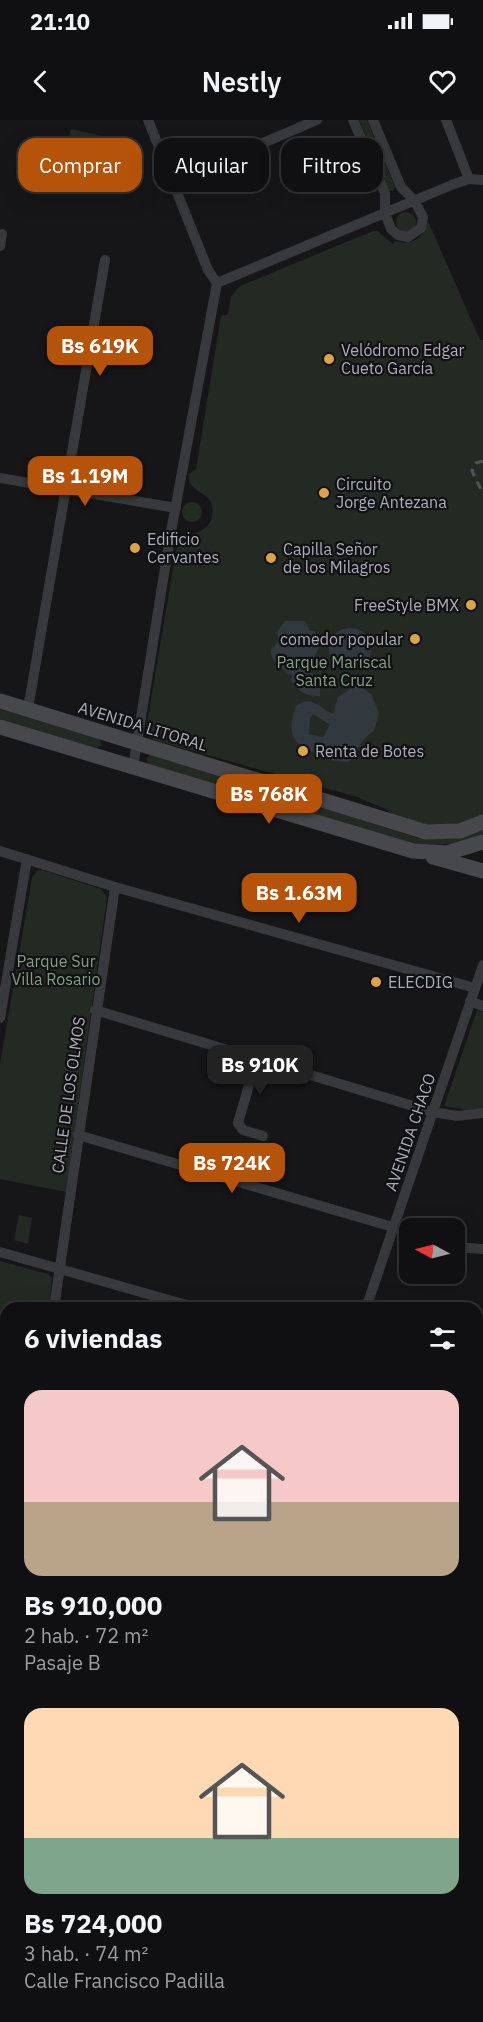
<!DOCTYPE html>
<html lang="es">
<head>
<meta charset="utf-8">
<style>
  body { margin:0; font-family:"IBM Plex Sans",sans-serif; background:#1e1e20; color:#f1f3f6; height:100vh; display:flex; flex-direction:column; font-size:22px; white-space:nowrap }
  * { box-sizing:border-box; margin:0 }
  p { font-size:20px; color:#9c9d9f }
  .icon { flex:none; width:33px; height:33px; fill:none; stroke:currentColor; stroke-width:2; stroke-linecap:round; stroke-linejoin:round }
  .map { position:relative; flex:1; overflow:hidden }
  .sheet { position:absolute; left:0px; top:1182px; width:483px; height:720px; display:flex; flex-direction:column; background:#101012; border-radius:18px 18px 0 0; box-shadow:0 6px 24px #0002,0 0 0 2px #303032 }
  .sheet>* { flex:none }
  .top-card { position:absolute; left:18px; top:18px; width:447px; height:54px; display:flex; gap:12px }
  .needle { width:39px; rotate:277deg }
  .controls { position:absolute; left:399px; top:1098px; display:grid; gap:12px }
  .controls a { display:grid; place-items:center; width:66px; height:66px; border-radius:12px; background:#101012; box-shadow:0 6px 24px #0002,0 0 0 2px #303032; font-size:30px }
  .price { position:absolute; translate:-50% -51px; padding:0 14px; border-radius:12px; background:#b45309; color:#fff; font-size:20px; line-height:39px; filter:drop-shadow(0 2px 3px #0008) }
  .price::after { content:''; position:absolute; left:50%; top:36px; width:18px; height:14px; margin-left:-9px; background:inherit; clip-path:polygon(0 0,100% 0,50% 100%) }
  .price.current { background:#222; color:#fff }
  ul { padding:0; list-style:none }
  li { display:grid; align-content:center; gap:12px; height:318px; padding:0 24px }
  li span { display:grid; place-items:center; height:186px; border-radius:18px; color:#555 }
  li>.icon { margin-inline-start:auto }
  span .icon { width:108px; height:108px; fill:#fffc; stroke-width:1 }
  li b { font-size:26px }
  h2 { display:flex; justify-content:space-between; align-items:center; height:72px; padding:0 24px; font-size:26px }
  .chip { padding:0 21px; border-radius:18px; background:#101012; box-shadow:0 6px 24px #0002,0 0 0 2px #303032; font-size:21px; line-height:54px }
  .chip.current { background:#b45309; color:#fff }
  .status { display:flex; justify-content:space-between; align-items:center; height:42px; padding:0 30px; background:#101012; direction:ltr }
  .status svg { height:16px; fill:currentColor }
  header { display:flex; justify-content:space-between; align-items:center; height:78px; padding:0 24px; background:#101012; font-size:27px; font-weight:600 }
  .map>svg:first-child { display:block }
  .green { fill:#232a23 }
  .water { fill:#31393f; fill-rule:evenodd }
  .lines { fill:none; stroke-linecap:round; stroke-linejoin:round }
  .street { stroke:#38393c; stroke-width:10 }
  .secondary { stroke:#46484c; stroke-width:15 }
  .primary { stroke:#54565b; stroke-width:16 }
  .highway { stroke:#64676d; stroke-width:20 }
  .tram { stroke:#515357; stroke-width:1.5 }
  .rail { stroke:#515357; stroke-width:3; stroke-dasharray:8 6; stroke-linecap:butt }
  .poi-dot { fill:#dea348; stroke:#111113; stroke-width:2 }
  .labels { text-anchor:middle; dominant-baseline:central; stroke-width:4.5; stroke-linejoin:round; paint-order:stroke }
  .poi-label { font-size:16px; fill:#aaaeb6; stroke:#111113; text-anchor:start }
  .park-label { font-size:16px; fill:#839f83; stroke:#111113 }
  .street-label { font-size:16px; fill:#aaaeb6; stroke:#111113 }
</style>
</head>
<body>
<div class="status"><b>21:10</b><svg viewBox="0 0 49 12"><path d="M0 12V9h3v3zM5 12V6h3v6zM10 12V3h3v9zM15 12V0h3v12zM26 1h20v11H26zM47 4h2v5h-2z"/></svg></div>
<header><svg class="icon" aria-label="back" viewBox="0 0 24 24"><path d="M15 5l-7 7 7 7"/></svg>Nestly<svg class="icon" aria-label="heart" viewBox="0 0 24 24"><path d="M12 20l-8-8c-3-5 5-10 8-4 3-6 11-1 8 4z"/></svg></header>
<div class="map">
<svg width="483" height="1902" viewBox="0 0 483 1902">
  <rect width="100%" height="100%" fill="#161618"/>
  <path class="green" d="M359,0H367L395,67L393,71H389Z
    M71,9L115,19L109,46L65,36Z
    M396 102a10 10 0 1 1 20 0a10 10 0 1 1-20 0Z
    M428,101L480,220H483V698L464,706L404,704L386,689L357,677L154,620L148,616L146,609L176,431L184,416C190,413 196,414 202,410C208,406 211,403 212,395C217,369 185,375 189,354L196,349L221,196L228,194L231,176L240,166L373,111H377L393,124L395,121C414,126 423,118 428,101Z
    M182 392a10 10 0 1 1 20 0a10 10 0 1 1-20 0Z
    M0,589L99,619L102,625L96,628L0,599Z
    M151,634L418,718L452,719L483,709V714C457,726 435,726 407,723L149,644L146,639Z
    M42,750L101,769L107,777L66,1072L0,1059V944L32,758L37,751Z
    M477,890L483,892V988L466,990L444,986Z
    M19,1095L32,1098L28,1124L14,1120Z
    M0,1141L48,1154L52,1158L49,1188H6V1386H0Z"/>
  <path class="water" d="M285,501H305L310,511H315L319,527L309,551L320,560V576C306,577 298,571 291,560L292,556C283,549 270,543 271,529C278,524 279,520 277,512Z
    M329 529a21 21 0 1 1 42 0a21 21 0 1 1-42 0Z
    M357,564L371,574L379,593L374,610L363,620L352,639L347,642L331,640L329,636C322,636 316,633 310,631C288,621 289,606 296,586C312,574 319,588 333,594L338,577ZM313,594L330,605L323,617L309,614L310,598Z"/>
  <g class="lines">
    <path class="street" d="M148,0L208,150L217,163
      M353,0L385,73V93L391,109L398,115L408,117L421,108L423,97L414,80L401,67L373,0
      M446,0L469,59
      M171,62L317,0
      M0,126L2,114
      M0,358L176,388
      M28,589L105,140
      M133,647L170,417L217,163L454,64L469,59L483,60
      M0,731L115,767L475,868
      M470,881L483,886
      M95,890L433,992L457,996L483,993
      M0,898L27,739
      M257,938L238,1003L243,1010L263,1016
      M78,1015L410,1112
      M454,1127L483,1129
      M0,1132L197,1188
      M54,1188L115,767
      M366,1188L483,845
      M477,1267L483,1270
      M0,1392L6,1395
      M477,1417L483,1408
      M477,1445L483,1448
      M0,1506L6,1468
      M0,1520L6,1522
      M477,1563L483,1552
      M0,1830L6,1832
      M141,1902L142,1896
      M277,1902L278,1896
      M352,1902L353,1896"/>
    <path class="secondary" d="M0,581L426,712L460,711L483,702
      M0,607L413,731L447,733L483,722
      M433,737L483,751
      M477,1845L483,1846
      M477,1868L483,1871"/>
    <path class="primary" d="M426,1902L428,1896
      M439,1902L440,1896"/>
    <path class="highway" d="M0,1652L6,1654
      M0,1678L6,1680
      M480,1759L483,1761
      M477,1807L483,1803
      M477,1830L483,1826"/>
    <path class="tram" d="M477,1593L483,1581
      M361,1902L363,1896"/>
    <path class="rail" d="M483,341L476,343L472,351L483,374"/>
  </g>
  <g class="poi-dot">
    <circle cx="329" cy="239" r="6"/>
    <circle cx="324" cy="373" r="6"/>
    <circle cx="135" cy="428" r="6"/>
    <circle cx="271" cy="438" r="6"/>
    <circle cx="471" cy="485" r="6"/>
    <circle cx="415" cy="519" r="6"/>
    <circle cx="303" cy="631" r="6"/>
    <circle cx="376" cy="862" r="6"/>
  </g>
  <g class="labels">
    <g class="poi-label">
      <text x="341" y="230">Velódromo Edgar<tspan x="341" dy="18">Cueto García</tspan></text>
      <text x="336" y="364">Circuito<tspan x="336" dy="18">Jorge Antezana</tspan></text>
      <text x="147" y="419">Edificio<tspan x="147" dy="18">Cervantes</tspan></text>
      <text x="283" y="429">Capilla Señor<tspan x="283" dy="18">de los Milagros</tspan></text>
      <text x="459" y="485" text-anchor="end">FreeStyle BMX</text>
      <text x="403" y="519" text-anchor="end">comedor popular</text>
      <text x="315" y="631">Renta de Botes</text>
      <text x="388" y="862">ELECDIG</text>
    </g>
    <g class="park-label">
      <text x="334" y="542">Parque Mariscal<tspan x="334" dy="18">Santa Cruz</tspan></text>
      <text x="56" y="841">Parque Sur<tspan x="56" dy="18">Villa Rosario</tspan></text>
    </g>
    <g class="street-label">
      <text transform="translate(143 606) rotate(17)">AVENIDA LITORAL</text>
      <text transform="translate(68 975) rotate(-82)">CALLE DE LOS OLMOS</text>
      <text transform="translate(410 1012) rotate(-71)">AVENIDA CHACO</text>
    </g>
  </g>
</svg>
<div class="controls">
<a><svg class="needle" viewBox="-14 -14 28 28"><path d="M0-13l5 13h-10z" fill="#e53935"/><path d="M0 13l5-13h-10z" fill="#9c9d9f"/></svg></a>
</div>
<b class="price" style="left:100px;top:257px">Bs 619K</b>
<b class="price" style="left:85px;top:387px">Bs 1.19M</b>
<b class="price" style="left:269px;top:705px">Bs 768K</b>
<b class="price" style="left:299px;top:804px">Bs 1.63M</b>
<b class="price current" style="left:260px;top:976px">Bs 910K</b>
<b class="price" style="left:232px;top:1074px">Bs 724K</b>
<div class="top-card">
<a class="chip current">Comprar</a>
<a class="chip">Alquilar</a>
<a class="chip">Filtros</a>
</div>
<section class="sheet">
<h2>6 viviendas<svg class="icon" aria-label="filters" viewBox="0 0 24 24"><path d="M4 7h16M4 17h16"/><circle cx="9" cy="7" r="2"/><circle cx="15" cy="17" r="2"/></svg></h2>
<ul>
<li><span style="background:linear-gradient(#f6c9c9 60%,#b9a48a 0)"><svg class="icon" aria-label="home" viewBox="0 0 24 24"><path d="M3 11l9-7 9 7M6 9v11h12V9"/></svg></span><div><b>Bs 910,000</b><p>2 hab. · 72 m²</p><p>Pasaje B</p></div></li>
<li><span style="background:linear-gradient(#ffd9b3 70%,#7fa58c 0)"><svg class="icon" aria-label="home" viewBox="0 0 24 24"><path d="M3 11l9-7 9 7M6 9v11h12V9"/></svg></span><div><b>Bs 724,000</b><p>3 hab. · 74 m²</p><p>Calle Francisco Padilla</p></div></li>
</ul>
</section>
</div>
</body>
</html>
